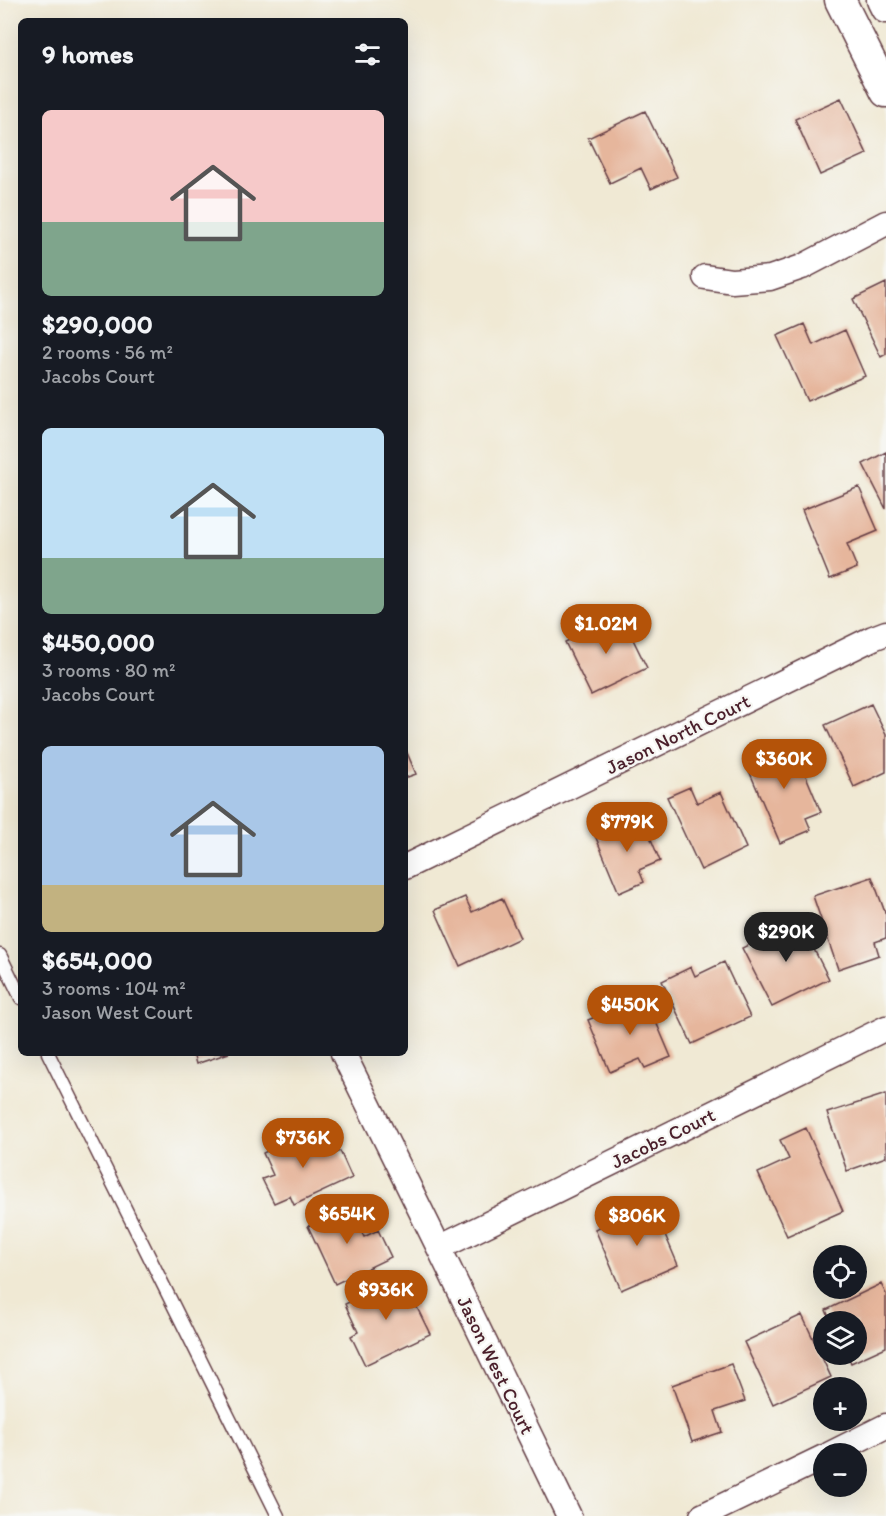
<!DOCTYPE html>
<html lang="en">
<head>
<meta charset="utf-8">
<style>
  body { margin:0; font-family:Itim,sans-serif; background:#20242c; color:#f1f3f6; height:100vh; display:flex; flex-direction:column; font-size:22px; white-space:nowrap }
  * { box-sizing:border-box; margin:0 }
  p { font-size:20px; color:#9ea1a6 }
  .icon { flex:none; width:33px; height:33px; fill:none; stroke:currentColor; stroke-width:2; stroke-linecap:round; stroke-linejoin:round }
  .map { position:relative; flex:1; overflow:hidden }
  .panel { position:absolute; left:18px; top:18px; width:390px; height:1038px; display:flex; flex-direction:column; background:#171b24; border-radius:9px; box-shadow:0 6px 24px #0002 }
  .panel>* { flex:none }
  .controls { position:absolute; left:813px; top:1245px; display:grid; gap:12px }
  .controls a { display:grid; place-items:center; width:54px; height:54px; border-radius:50%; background:#171b24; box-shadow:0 6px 24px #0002; font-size:30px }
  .price { position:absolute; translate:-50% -51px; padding:0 14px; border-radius:21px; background:#b45309; color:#fff; font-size:20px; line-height:39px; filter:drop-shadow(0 2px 3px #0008) }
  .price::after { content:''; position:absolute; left:50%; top:36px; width:18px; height:14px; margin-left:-9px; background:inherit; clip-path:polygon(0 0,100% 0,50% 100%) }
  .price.on { background:#222; color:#fff }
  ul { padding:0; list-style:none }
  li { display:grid; align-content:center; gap:12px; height:318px; padding:0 24px }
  li span { display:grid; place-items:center; height:186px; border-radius:9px; color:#555 }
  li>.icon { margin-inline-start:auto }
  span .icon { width:108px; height:108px; fill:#fffc; stroke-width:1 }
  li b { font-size:26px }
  h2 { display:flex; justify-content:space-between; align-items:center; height:72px; padding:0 24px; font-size:26px }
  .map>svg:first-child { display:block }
  .building { fill:#e6b69c }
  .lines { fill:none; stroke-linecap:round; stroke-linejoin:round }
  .service-casing { stroke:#633d44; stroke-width:15 }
  .minor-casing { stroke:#633d44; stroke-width:27 }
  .tertiary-casing { stroke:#633d44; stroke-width:33 }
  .service { stroke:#fff; stroke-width:12 }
  .minor { stroke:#fff; stroke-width:24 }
  .tertiary { stroke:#fff; stroke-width:30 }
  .labels { text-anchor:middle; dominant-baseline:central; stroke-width:4.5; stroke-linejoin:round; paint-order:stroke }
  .street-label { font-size:20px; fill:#4a1f2b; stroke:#f6f6f2 }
</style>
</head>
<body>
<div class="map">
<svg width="886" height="1516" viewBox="0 0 886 1516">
  <rect width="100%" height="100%" fill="#f6f6f2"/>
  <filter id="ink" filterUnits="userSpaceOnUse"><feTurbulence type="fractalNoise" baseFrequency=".0167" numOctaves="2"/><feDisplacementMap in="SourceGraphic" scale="12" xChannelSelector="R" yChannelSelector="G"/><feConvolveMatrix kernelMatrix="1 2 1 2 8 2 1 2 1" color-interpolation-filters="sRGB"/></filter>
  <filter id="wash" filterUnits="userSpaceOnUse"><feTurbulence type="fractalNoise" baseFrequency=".008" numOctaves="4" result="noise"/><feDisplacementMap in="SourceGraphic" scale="24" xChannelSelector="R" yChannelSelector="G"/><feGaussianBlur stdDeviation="1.35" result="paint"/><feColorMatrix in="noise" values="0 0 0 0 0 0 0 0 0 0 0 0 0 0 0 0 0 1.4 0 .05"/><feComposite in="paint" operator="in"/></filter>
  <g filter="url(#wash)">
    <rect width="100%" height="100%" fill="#f0e9d4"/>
    <g id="blocks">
      <path class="building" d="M841,98L867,154L820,175L795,119Z
        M645,111L677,177L651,189L641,168L610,183L588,138Z
        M886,283V354L881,357L853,299Z
        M804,324L813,345L845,330L865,376L807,401L777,336Z
        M886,452V509L863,464Z
        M859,487L878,531L847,544L857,568L830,579L802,510Z
        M621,615L647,668L591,695L565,642Z
        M871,704L886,735V772L854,787L825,725Z
        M791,740L821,812L806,818L811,830L780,843L744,759Z
        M405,748L416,774L405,778Z
        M690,787L697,803L721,792L746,848L701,870L667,797Z
        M619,822L622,831L644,822L660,861L639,870L644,882L619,893L594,833Z
        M872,877L886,915V938L875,942L879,955L838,969L813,896L843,886V887Z
        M465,897L472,912L502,898L520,938L460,966L435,910Z
        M799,920L829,979L772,1007L742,948Z
        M724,962L750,1017L692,1044L662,981L691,967L695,976Z
        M645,996L671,1057L645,1068L640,1059L610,1072L588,1020Z
        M193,1053H229L196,1064Z
        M886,1094V1157L847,1171L827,1113Z
        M315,1128L328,1156L340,1151L352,1178L294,1205L290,1196L274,1203L262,1179L273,1175L263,1153Z
        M806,1128L843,1211L787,1236L758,1173L789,1159L780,1140Z
        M652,1204L678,1265L621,1290L595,1229Z
        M349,1206L364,1237L378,1230L391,1257L335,1284L308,1226Z
        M402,1277L430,1334L365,1365L351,1336L358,1332L345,1304Z
        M881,1284L886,1294V1347L851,1363L847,1354H856V1322H831L826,1310Z
        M802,1315L831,1377L773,1404L744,1342Z
        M731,1364L745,1401L715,1411L722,1432L692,1442L672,1385Z"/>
    </g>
  </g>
  <g filter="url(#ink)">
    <use href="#blocks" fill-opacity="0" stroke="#633d44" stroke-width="1.5"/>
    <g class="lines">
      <defs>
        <path id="service" d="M0,955L21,998
          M48,1053L278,1516"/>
        <path id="minor" d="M705,277L732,281L770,278L802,267L886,223
          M405,867L873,638L886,633
          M343,1053L439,1248L569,1516
          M439,1248L886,1028
          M830,1454L886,1426
          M702,1516L824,1457"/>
        <path id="tertiary" d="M840,0L886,92
          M882,0L886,8"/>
      </defs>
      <use href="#service" class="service-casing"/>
      <use href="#minor" class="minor-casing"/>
      <use href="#tertiary" class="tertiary-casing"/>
      <use href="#service" class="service"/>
      <use href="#minor" class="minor"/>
      <use href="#tertiary" class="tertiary"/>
    </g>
  </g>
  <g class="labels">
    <g class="street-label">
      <text transform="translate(678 734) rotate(-26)">Jason North Court</text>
      <text transform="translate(663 1138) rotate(-26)">Jacobs Court</text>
      <text transform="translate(496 1365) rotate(64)">Jason West Court</text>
    </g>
  </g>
</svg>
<div class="controls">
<a><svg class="icon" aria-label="locate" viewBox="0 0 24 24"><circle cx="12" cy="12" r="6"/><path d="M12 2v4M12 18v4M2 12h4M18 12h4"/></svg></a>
<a><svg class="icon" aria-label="layers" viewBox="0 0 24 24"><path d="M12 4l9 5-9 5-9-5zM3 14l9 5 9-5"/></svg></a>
<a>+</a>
<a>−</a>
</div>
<b class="price" style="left:606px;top:655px">$1.02M</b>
<b class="price" style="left:784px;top:790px">$360K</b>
<b class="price" style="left:627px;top:853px">$779K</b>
<b class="price on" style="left:786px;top:963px">$290K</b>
<b class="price" style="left:630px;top:1036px">$450K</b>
<b class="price" style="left:303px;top:1169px">$736K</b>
<b class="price" style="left:347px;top:1245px">$654K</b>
<b class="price" style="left:637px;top:1247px">$806K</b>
<b class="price" style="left:386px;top:1321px">$936K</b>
<section class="panel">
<h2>9 homes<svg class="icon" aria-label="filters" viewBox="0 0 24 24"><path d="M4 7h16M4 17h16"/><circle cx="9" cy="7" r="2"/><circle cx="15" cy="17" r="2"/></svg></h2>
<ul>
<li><span style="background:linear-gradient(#f6c9c9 60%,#7fa58c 0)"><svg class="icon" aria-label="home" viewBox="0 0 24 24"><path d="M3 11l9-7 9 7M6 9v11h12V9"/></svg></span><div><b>$290,000</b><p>2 rooms · 56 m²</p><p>Jacobs Court</p></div></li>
<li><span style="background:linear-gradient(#bfe0f5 70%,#7fa58c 0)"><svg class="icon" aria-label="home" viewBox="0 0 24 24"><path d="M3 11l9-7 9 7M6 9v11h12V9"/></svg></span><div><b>$450,000</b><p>3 rooms · 80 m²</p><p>Jacobs Court</p></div></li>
<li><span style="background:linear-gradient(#a9c7e8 75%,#c2b280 0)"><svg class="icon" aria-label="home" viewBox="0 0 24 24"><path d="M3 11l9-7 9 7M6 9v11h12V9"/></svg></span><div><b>$654,000</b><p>3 rooms · 104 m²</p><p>Jason West Court</p></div></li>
</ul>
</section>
</div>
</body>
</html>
